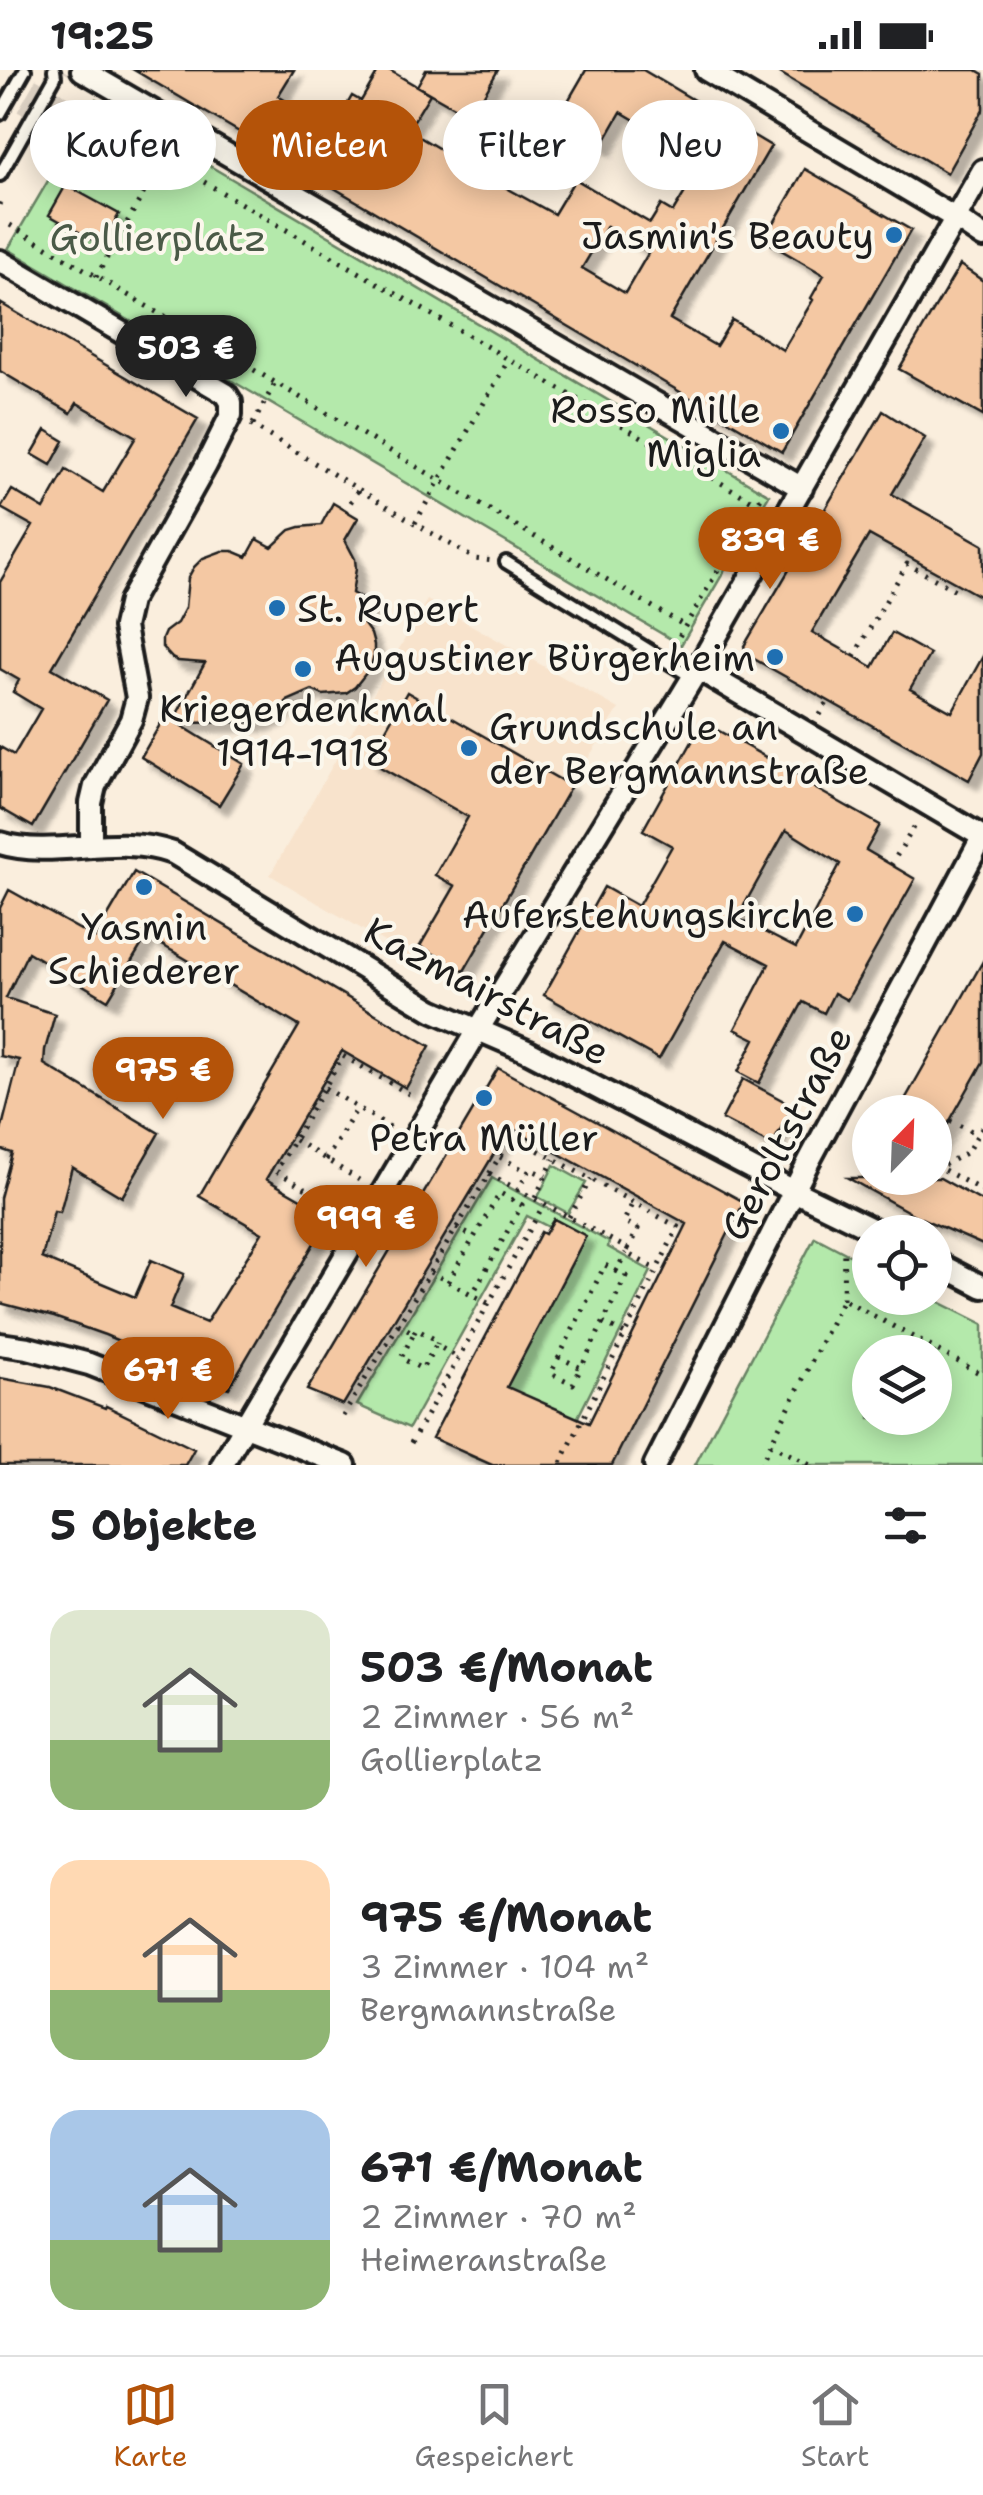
<!DOCTYPE html>
<html lang="de">
<head>
<meta charset="utf-8">
<style>
  body { margin:0; font-family:"Shantell Sans",sans-serif; background:#f2f2f2; color:#202124; height:100vh; display:flex; flex-direction:column; font-size:38px; white-space:nowrap }
  * { box-sizing:border-box; margin:0 }
  p { font-size:32px; color:#757577 }
  .icon { flex:none; width:55px; height:55px; fill:none; stroke:currentColor; stroke-width:2; stroke-linecap:round; stroke-linejoin:round }
  .map { position:relative; height:1395px; overflow:hidden }
  .sheet { display:flex; flex-direction:column; background:#fff; flex:1 }
  .sheet>* { flex:none }
  .banner { position:absolute; left:30px; top:30px; width:925px; height:90px; display:flex; gap:20px }
  .needle { width:65px; rotate:23deg }
  .controls { position:absolute; left:852px; top:1025px; display:grid; gap:20px }
  .controls a { display:grid; place-items:center; width:100px; height:100px; border-radius:50%; background:#fff; box-shadow:0 5px 25px #0003; font-size:50px }
  .price { position:absolute; translate:-50% -85px; padding:0 22px; border-radius:35px; background:#b45309; color:#fff; font-size:32px; line-height:65px; filter:drop-shadow(0 2px 5px #0008) }
  .price::after { content:''; position:absolute; left:50%; top:60px; width:30px; height:22px; margin-left:-15px; background:inherit; clip-path:polygon(0 0,100% 0,50% 100%) }
  .price.on { background:#222; color:#fff }
  ul { padding:0; list-style:none }
  li { display:flex; align-items:center; gap:30px; height:250px; padding:0 50px }
  li span { display:grid; place-items:center; flex:none; width:280px; height:200px; border-radius:30px; color:#555 }
  li>.icon { margin-inline-start:auto }
  span .icon { width:120px; height:120px; fill:#fffc; stroke-width:1 }
  li b { font-size:42px }
  h2 { display:flex; justify-content:space-between; align-items:center; height:120px; padding:0 50px; font-size:42px }
  .tag { padding:0 35px; border-radius:45px; background:#fff; box-shadow:0 5px 25px #0003; font-size:35px; line-height:90px }
  .tag.on { background:#b45309; color:#fff }
  .status { display:flex; justify-content:space-between; align-items:center; height:70px; padding:0 50px; background:#fff; direction:ltr }
  .status svg { height:28px; fill:currentColor }
  .tab-bar { display:flex; justify-content:space-around; align-items:center; height:140px; border-top:2px solid #e0e0e0; background:#fff; font-size:28px; color:#757577 }
  .tab-bar a { display:grid; justify-items:center; gap:5px }
  .tab-bar .on { color:#b45309 }
  .map>svg:first-child { display:block }
  .built { fill:#f8e3cc }
  .green { fill:#b4e9ab; stroke:#688264; stroke-width:2.5; fill-rule:evenodd }
  .building { fill:#f4c8a3; stroke:#1c1c1c; stroke-width:2.5; fill-rule:evenodd; filter:url(#shadow) }
  .lines { fill:none; stroke-linecap:round; stroke-linejoin:round }
  .highway-tunnel { stroke:#d9cec0; stroke-width:38; stroke-dasharray:38 19; stroke-linecap:butt }
  .lane-casing { stroke:#1c1c1c; stroke-width:18 }
  .street-casing { stroke:#1c1c1c; stroke-width:28 }
  .path { stroke:#1c1c1c; stroke-width:5; stroke-dasharray:2.5 8; stroke-linecap:butt }
  .lane { stroke:#fbf7ec; stroke-width:10 }
  .street { stroke:#fbf7ec; stroke-width:20 }
  .poi-dot { fill:#1f6fb2; stroke:#fbf7ec; stroke-width:4 }
  .labels { text-anchor:middle; dominant-baseline:central; stroke-width:8; stroke-linejoin:round; paint-order:stroke }
  .poi-label { font-size:38px; fill:#1c1c1c; stroke:#fbf7ec; text-anchor:end }
  .park-label { font-size:38px; fill:#4a5a47; stroke:#fbf7ec }
  .street-label { font-size:38px; fill:#1c1c1c; stroke:#fbf7ec }
</style>
</head>
<body>
<div class="status"><b>19:25</b><svg viewBox="0 0 49 12"><path d="M0 12V9h3v3zM5 12V6h3v6zM10 12V3h3v9zM15 12V0h3v12zM26 1h20v11H26zM47 4h2v5h-2z"/></svg></div>
<div class="map">
<svg width="983" height="1395" viewBox="0 0 983 1395">
  <defs>
    <filter id="shadow"><feDropShadow dx="9" dy="9" stdDeviation="2.5" flood-color="#0004"/></filter>
  </defs>
  <rect width="100%" height="100%" fill="#faeedd"/>
  <filter id="ink" filterUnits="userSpaceOnUse"><feTurbulence type="fractalNoise" baseFrequency=".01" numOctaves="2"/><feDisplacementMap in="SourceGraphic" scale="20" xChannelSelector="R" yChannelSelector="G"/><feConvolveMatrix kernelMatrix="1 2 1 2 8 2 1 2 1" color-interpolation-filters="sRGB"/></filter>
  <g filter="url(#ink)">
    <path class="built" d="M427,530L619,639L571,716L464,901L421,876L413,889L270,805Z"/>
    <path class="green" d="M96,29L769,425L681,575L8,179Z
      M554,1095L586,1113L568,1143L538,1127Z
      M492,1108L609,1172L608,1177L651,1201L554,1395H494L471,1386L497,1336L554,1149L549,1157L527,1146L409,1358L357,1335Z
      M815,1167L870,1196V1228H931L983,1254V1395H695ZM935,1282V1348H870V1282Z"/>
    <path class="building" d="M134,0H294L278,26L333,59L352,26L361,31L379,0H389L430,24L408,60L485,106L554,144L575,109L650,153L661,135L673,142L704,91L621,42L601,77L557,50L586,0H643L771,76L670,249L716,276L732,250L783,280L813,230L811,228L824,205L764,170L805,99L911,160L782,382ZM607,156L649,182L625,223L582,198Z
      M426,0H498L471,47L417,16Z
      M775,0H976L983,4V39L947,103Z
      M66,115L119,144L102,175L49,145Z
      M960,195L983,211V346L899,299Z
      M0,233L198,349L52,598L107,630L33,757L0,738V677L14,685L41,639L13,622L19,610L0,599V512L33,456L1,438L12,420L44,439L66,400L103,422L136,367L77,333L71,343L0,301Z
      M883,341L925,368L892,424L983,475V528L869,465L812,562L873,597L892,563L930,584L910,619L952,642L983,586V683L969,710L747,585L744,576Z
      M46,360L64,371L51,395L32,384Z
      M333,433L358,448L345,470L355,489L356,499L352,523L370,534L360,549L371,564L374,575V586L370,598L355,617L346,623L323,625L312,620L287,631L275,646L258,652L177,653L244,694L219,735L141,687L165,646L173,651L205,593L178,591L172,588L162,577V569L165,562L177,553L185,538L188,508L194,497L203,488L222,481H233L247,487L257,469L272,477L290,460L300,457L321,455Z
      M407,622L571,716L464,901L420,876L455,816L435,805L468,747L368,690Z
      M703,652L812,713L811,716L880,755L866,780L915,809L847,930L834,923L824,943L803,932L759,1013L738,1002L755,969L735,959L769,894L725,871L659,989L544,925L604,817L638,836L672,776L643,760ZM786,760L840,794L796,878L737,848Z
      M134,802L430,976L406,1018L342,981L266,1109L330,1146L229,1318L105,1265L54,1247L0,1233V1128L12,1083L0,1079V1065L19,990L0,986V838L9,820L95,868ZM147,866L299,956L199,1126L262,1163L206,1253L170,1238L184,1204L151,1190L135,1227L42,1188L54,1141L60,1142L72,1097L122,1127L159,1063L44,994L45,980L55,944L6,928L28,882L108,930Z
      M983,891V992L935,1077V1042H898Z
      M498,998L744,1132L612,1395H492L432,1368L541,1162L545,1164L554,1149L586,1166L507,1317L589,1353L687,1154L510,1057L343,1335L307,1320Z
      M743,1009L793,1036L772,1075L722,1049Z
      M848,1108H940L983,1132V1175L916,1146Z
      M0,1308L50,1317L105,1338L106,1336L194,1379L185,1395H0Z"/>
    <g class="lines">
      <path class="highway-tunnel" d="M34,51L63,0"/>
      <defs>
        <path id="lane" d="M0,44L25,0
          M0,105L55,7L54,0
          M506,492L692,607"/>
        <path id="street" d="M82,0L802,418
          M706,0L955,148L983,167
          M0,191L226,324L231,332V345L206,395L130,531L124,557L137,628L131,650L95,716L91,733V775
          M698,599L983,767
          M0,773C56,790 116,762 173,783L432,940L527,981L794,1121L878,1162
          M935,1192L983,1217
          M0,1274L28,1278L89,1294L345,1395
          M222,1395L478,960L693,607L983,100
          M655,1395L809,1091L983,766"/>
      </defs>
      <use href="#lane" class="lane-casing"/>
      <use href="#street" class="street-casing"/>
      <path class="path" d="M77,38L764,438
        M0,135L1,132
        M10,155L685,556
        M96,207L163,89
        M253,354L275,313
        M251,355L475,489L493,491
        M345,441L358,420
        M415,453L508,291
        M674,575L765,421
        M854,586L907,494L955,520
        M820,645L828,631
        M891,795L916,754
        M977,1002L983,1005
        M325,1018L390,1057
        M950,1051L978,1064
        M295,1070L359,1110
        M500,1087L528,1102
        M326,1090L358,1037
        M935,1095L983,1121
        M935,1100L967,1082L983,1056
        M489,1104L628,1179L626,1183L656,1199
        M535,1128L554,1089
        M512,1130L530,1099L546,1106
        M342,1140L276,1101L343,986L409,1024
        M569,1147L591,1109
        M906,1148L909,1142
        M456,1158L474,1167
        M628,1179L638,1159L624,1151L633,1132
        M616,1201L626,1206L581,1298L559,1287L605,1195L616,1201L626,1183
        M430,1202L488,1233
        M448,1212L500,1123L522,1135L472,1225
        M843,1229L844,1177
        M603,1253L625,1264
        M398,1254L414,1263L401,1288L422,1299L436,1275L457,1287
        M414,1263L416,1259L438,1271L437,1274
        M559,1287L551,1303L573,1314L581,1298
        M343,1346L512,1066L678,1157L560,1395
        M411,1373L544,1134
        M770,1374L810,1395
        M760,1395L843,1229L983,1305"/>
      <use href="#lane" class="lane"/>
      <use href="#street" class="street"/>
    </g>
  </g>
  <g class="poi-dot">
    <circle cx="894" cy="165" r="10"/>
    <circle cx="781" cy="361" r="10"/>
    <circle cx="277" cy="538" r="10"/>
    <circle cx="775" cy="587" r="10"/>
    <circle cx="303" cy="599" r="10"/>
    <circle cx="469" cy="678" r="10"/>
    <circle cx="144" cy="817" r="10"/>
    <circle cx="855" cy="844" r="10"/>
    <circle cx="484" cy="1028" r="10"/>
  </g>
  <g class="labels">
    <g class="poi-label">
      <text x="874" y="165">Jasmin's Beauty</text>
      <text x="761" y="339">Rosso Mille<tspan x="761" dy="44">Miglia</tspan></text>
      <text x="297" y="538" text-anchor="start">St. Rupert</text>
      <text x="755" y="587">Augustiner Bürgerheim</text>
      <text x="303" y="638" text-anchor="middle">Kriegerdenkmal<tspan x="303" dy="44">1914-1918</tspan></text>
      <text x="489" y="656" text-anchor="start">Grundschule an<tspan x="489" dy="44">der Bergmannstraße</tspan></text>
      <text x="835" y="844">Auferstehungskirche</text>
      <text x="144" y="856" text-anchor="middle">Yasmin<tspan x="144" dy="44">Schiederer</tspan></text>
      <text x="484" y="1067" text-anchor="middle">Petra Müller</text>
    </g>
    <g class="park-label">
      <text x="158" y="167">Gollierplatz</text>
    </g>
    <g class="street-label">
      <text transform="translate(487 921) rotate(28)">Kazmairstraße</text>
      <text transform="translate(786 1063) rotate(-62)">Geroltstraße</text>
    </g>
  </g>
</svg>
<div class="controls">
<a><svg class="needle" viewBox="-14 -14 28 28"><path d="M0-13l5 13h-10z" fill="#e53935"/><path d="M0 13l5-13h-10z" fill="#757577"/></svg></a>
<a><svg class="icon" aria-label="locate" viewBox="0 0 24 24"><circle cx="12" cy="12" r="6"/><path d="M12 2v4M12 18v4M2 12h4M18 12h4"/></svg></a>
<a><svg class="icon" aria-label="layers" viewBox="0 0 24 24"><path d="M12 4l9 5-9 5-9-5zM3 14l9 5 9-5"/></svg></a>
</div>
<b class="price on" style="left:186px;top:330px">503 €</b>
<b class="price" style="left:770px;top:522px">839 €</b>
<b class="price" style="left:163px;top:1052px">975 €</b>
<b class="price" style="left:366px;top:1200px">999 €</b>
<b class="price" style="left:168px;top:1352px">671 €</b>
<div class="banner">
<a class="tag">Kaufen</a>
<a class="tag on">Mieten</a>
<a class="tag">Filter</a>
<a class="tag">Neu</a>
</div>
</div>
<section class="sheet">
<h2>5 Objekte<svg class="icon" aria-label="filters" viewBox="0 0 24 24"><path d="M4 7h16M4 17h16"/><circle cx="9" cy="7" r="2"/><circle cx="15" cy="17" r="2"/></svg></h2>
<ul>
<li><span style="background:linear-gradient(#dfe7d0 65%,#8fb573 0)"><svg class="icon" aria-label="home" viewBox="0 0 24 24"><path d="M3 11l9-7 9 7M6 9v11h12V9"/></svg></span><div><b>503 €/Monat</b><p>2 Zimmer · 56 m²</p><p>Gollierplatz</p></div></li>
<li><span style="background:linear-gradient(#ffd9b3 65%,#8fb573 0)"><svg class="icon" aria-label="home" viewBox="0 0 24 24"><path d="M3 11l9-7 9 7M6 9v11h12V9"/></svg></span><div><b>975 €/Monat</b><p>3 Zimmer · 104 m²</p><p>Bergmannstraße</p></div></li>
<li><span style="background:linear-gradient(#a9c7e8 65%,#8fb573 0)"><svg class="icon" aria-label="home" viewBox="0 0 24 24"><path d="M3 11l9-7 9 7M6 9v11h12V9"/></svg></span><div><b>671 €/Monat</b><p>2 Zimmer · 70 m²</p><p>Heimeranstraße</p></div></li>
</ul>
</section>
<nav class="tab-bar">
<a class="on"><svg class="icon" aria-label="map" viewBox="0 0 24 24"><path d="M3 6l6-2 6 2 6-2v14l-6 2-6-2-6 2zM9 4v14M15 6v14"/></svg>Karte</a>
<a><svg class="icon" aria-label="saved" viewBox="0 0 24 24"><path d="M7 4h10v16l-5-4-5 4z"/></svg>Gespeichert</a>
<a><svg class="icon" aria-label="home" viewBox="0 0 24 24"><path d="M3 11l9-7 9 7M6 9v11h12V9"/></svg>Start</a>
</nav>
</body>
</html>
